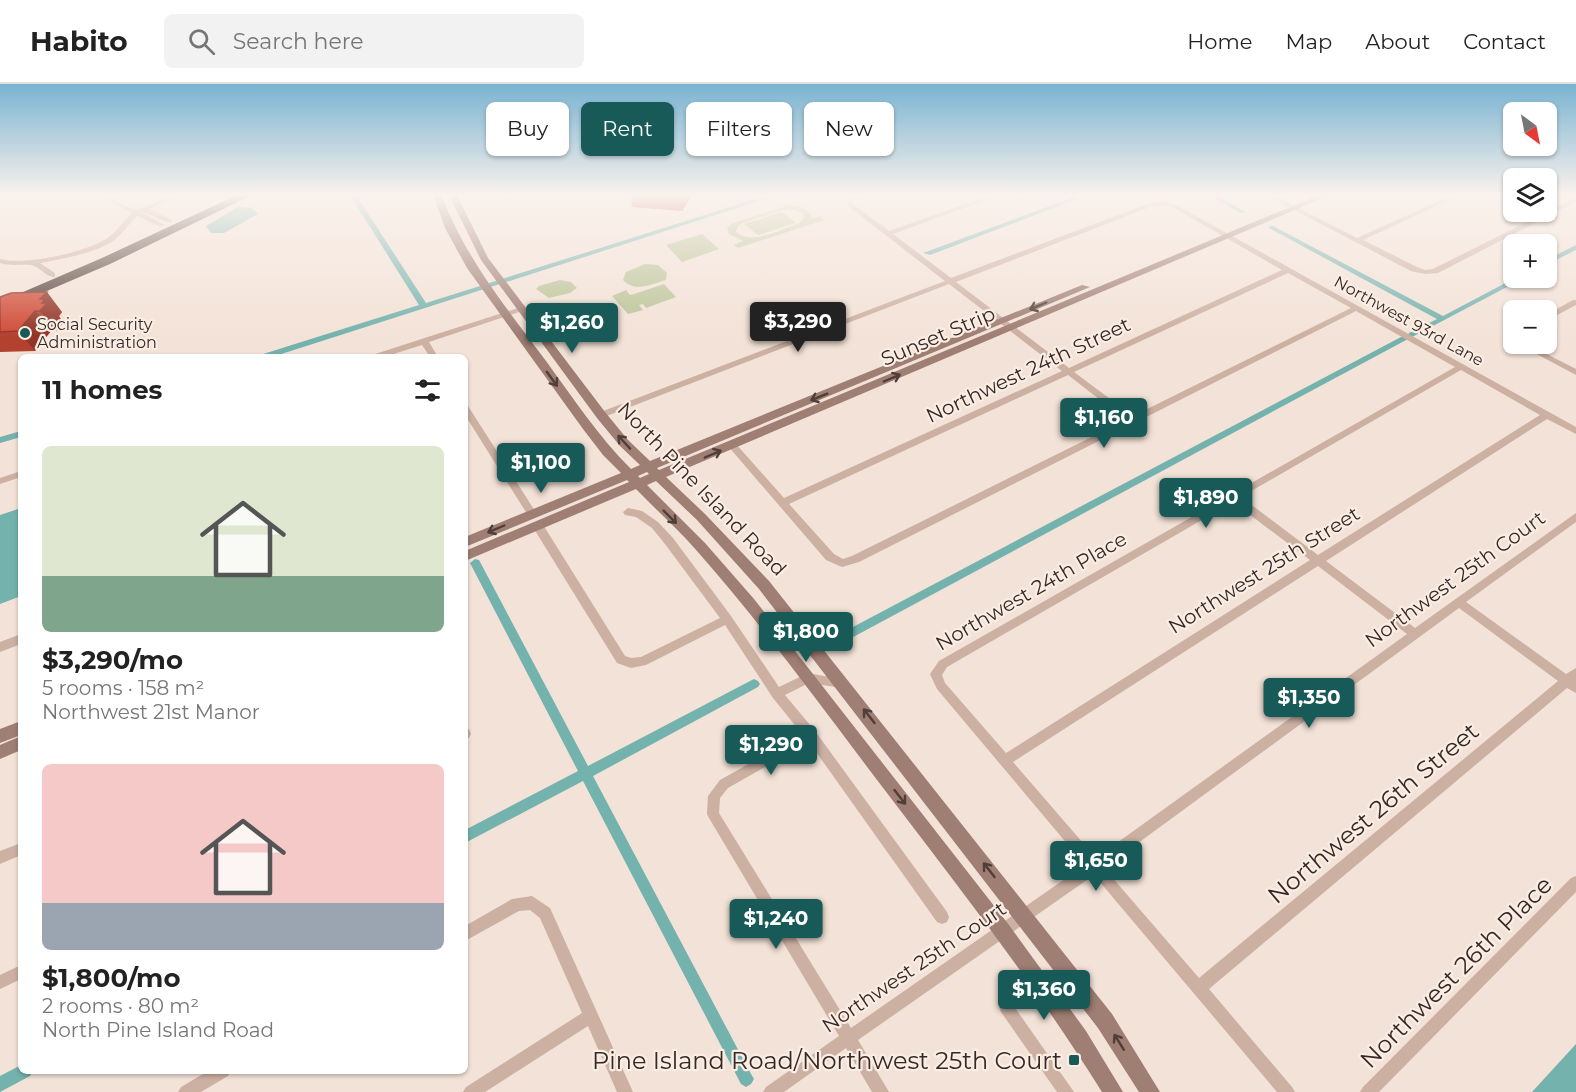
<!DOCTYPE html>
<html lang="en">
<head>
<meta charset="utf-8">
<style>
  body { margin:0; font-family:Montserrat,sans-serif; background:#f2f2f2; color:#222; height:100vh; display:flex; flex-direction:column; font-size:22px; white-space:nowrap }
  * { box-sizing:border-box; margin:0 }
  p { font-size:20px; color:#767676 }
  .icon { flex:none; width:33px; height:33px; fill:none; stroke:currentColor; stroke-width:2; stroke-linecap:round; stroke-linejoin:round }
  .map { position:relative; flex:1; overflow:hidden }
  .sheet { position:absolute; left:18px; top:270px; width:450px; height:720px; display:flex; flex-direction:column; background:#fff; border-radius:9px; box-shadow:0 2px 4px #0004 }
  .sheet>* { flex:none }
  .guide { position:absolute; left:486px; top:18px; width:570px; height:54px; display:flex; gap:12px }
  .needle { width:39px; rotate:148deg }
  .buttons { position:absolute; left:1503px; top:18px; display:grid; gap:12px }
  .buttons a { display:grid; place-items:center; width:54px; height:54px; border-radius:9px; background:#fff; box-shadow:0 2px 4px #0004; font-size:30px }
  .price { position:absolute; translate:-50% -51px; padding:0 14px; border-radius:6px; background:#185a57; color:#fff; font-size:20px; line-height:39px; filter:drop-shadow(0 2px 3px #0008) }
  .price::after { content:''; position:absolute; left:50%; top:36px; width:18px; height:14px; margin-left:-9px; background:inherit; clip-path:polygon(0 0,100% 0,50% 100%) }
  .price.active { background:#222; color:#fff }
  ul { padding:0; list-style:none }
  li { display:grid; align-content:center; gap:12px; height:318px; padding:0 24px }
  li span { display:grid; place-items:center; height:186px; border-radius:9px; color:#555 }
  li>.icon { margin-inline-start:auto }
  span .icon { width:108px; height:108px; fill:#fffc; stroke-width:1 }
  li b { font-size:26px }
  h2 { display:flex; justify-content:space-between; align-items:center; height:72px; padding:0 24px; font-size:26px }
  .chip { padding:0 21px; border-radius:9px; background:#fff; box-shadow:0 2px 4px #0004; font-size:21px; line-height:54px }
  .chip.active { background:#185a57; color:#fff }
  header { display:flex; align-items:center; gap:36px; box-sizing:border-box; height:84px; padding:0 30px; background:#fff; border-bottom:2px solid #e0e0e0 }
  header strong { font-size:28px }
  nav { display:flex; gap:33px; margin-inline-start:auto; font-size:21px }
  .search { width:420px; height:54px; background:#f2f2f2; display:flex; align-items:center; gap:15px; box-sizing:border-box; padding:0 21px; border-radius:9px; color:#767676; font-size:22px }
  .map>svg:first-child { display:block }
  .green { fill:#b9c396; fill-rule:evenodd }
  .water { fill:#74b2ae }
  .lines { fill:none; stroke-linecap:round; stroke-linejoin:round }
  .canal { fill:#74b2ae; fill-rule:evenodd }
  .street { fill:#ccb0a2; fill-rule:evenodd }
  .secondary { fill:#9f7e73; fill-rule:evenodd }
  .highway { fill:#57413b; fill-rule:evenodd }
  .wall { fill:#b34130 }
  .shaded-wall { fill:#923527 }
  .building { fill:#d04c38; stroke:#923527; stroke-width:1.5 }
  .oneway { stroke:#503e38 }
  .poi-dot { fill:#185a57; stroke:#faede3; stroke-width:2 }
  .labels { text-anchor:middle; dominant-baseline:central; stroke-width:4.5; stroke-linejoin:round; paint-order:stroke }
  .far-street-label { font-size:16px; fill:#362825; stroke:#faede3 }
  .far-poi-label { font-size:16px; fill:#362825; stroke:#faede3; text-anchor:start }
  .street-label { font-size:20px; fill:#362825; stroke:#faede3 }
  .near-street-label { font-size:24px; fill:#362825; stroke:#faede3 }
  .near-poi-label { font-size:24px; fill:#362825; stroke:#faede3; text-anchor:end }
</style>
</head>
<body>
<header>
<strong>Habito</strong>
<div class="search"><svg class="icon" aria-label="search" viewBox="0 0 24 24"><circle cx="10" cy="10" r="6"/><path d="M15 15l6 6"/></svg>Search here</div>
<nav><a>Home</a><a>Map</a><a>About</a><a>Contact</a></nav>
</header>
<div class="map">
<svg width="1576" height="1008" viewBox="0 0 1576 1008">
  <rect width="100%" height="100%" fill="#f3e2d7"/>
  <path class="green" d="M788,121C798,122 810,124 812,135L820,132L824,136L738,164L734,161L743,157L729,150L727,144L731,140ZM783,126H794L803,129L804,134L799,139C782,145 752,162 736,148L738,142L742,139Z
    M782,128L796,139L758,151L744,140Z
    M702,150L719,165L682,178L666,161Z
    M645,180L658,181L667,189L666,196C652,200 635,209 623,196L626,188Z
    M560,196L571,198L577,204L570,209L549,214L536,205L539,202Z
    M664,200L676,213L646,224L643,220L639,221L643,226L628,230L612,212L626,206L630,211L634,210Z"/>
  <path class="water" d="M238,123L252,124L258,130L224,149H211L206,142Z
    M21,424V512L0,520V431Z
    M1576,960V1008H1532Z"/>
  <g class="lines">
    <path class="canal" d="M350,111H356L426,219L768,111H778L272,273H259L260,271L419,221Z
      M1079,111H1088L930,171L923,169Z
      M1207,111H1215L1246,128L1241,129Z
      M1269,142H1273L1443,232L1515,194H1524L1412,253L1408,251L1409,249L1437,235L1269,144Z
      M1576,161V166L1546,181V176Z
      M1401,253H1407L1408,255L842,559L838,561L834,559L833,556L834,553Z
      M21,347V353L0,359V353Z
      M475,475L479,476L588,682L750,597L754,595L758,597L760,600L758,603L593,692L751,990L754,995L751,1000L746,1003L741,1000L583,697L465,759V746L578,687L470,479Z
      M21,981V987H33L30,992L0,1008V992Z"/>
    <path class="street" d="M98,111C112,111 121,123 134,125C144,127 165,111 180,111L149,125L172,136V138C162,139 153,129 142,129L165,141L159,142L137,132C128,140 123,150 113,157C95,169 62,175 40,179L55,189V193C46,193 42,185 34,182C28,179 11,183 0,179V175C25,182 88,168 109,153C118,146 124,136 132,129Z
      M862,111H872L853,118V120L889,147L991,111H1000L893,150L951,194L1150,119L1164,117L1178,122L1576,343V350L1547,335L1326,477L1415,544L1576,429V438L1466,518L1566,590L1576,584V609L1567,604L1209,905L1292,1003L1295,1008H1277L1094,791L858,956L889,1008H872L846,964L784,1008H763L766,1003L839,952L709,734L707,730L708,712L720,696L802,650L773,614L725,541L646,581L631,584L617,579L534,445L533,442L534,439H542L625,572L631,574L641,573L720,534L665,460L652,444L636,433L625,431L623,428L628,424L642,427L658,438L673,454L731,532L779,603L808,589L846,596L848,599L846,602L842,604L809,599L785,611L815,647L947,828L949,833L947,838L942,840L937,838L809,658L728,704L720,714L719,729L851,944L1085,781L937,605L930,590L939,577L1455,283L1356,227L859,478L842,483L826,476L728,362L730,360H736L784,414L1062,287L949,200L604,333H598L597,331L598,329L945,197L848,122V116ZM1164,121L1174,124L1282,186L1069,284L956,198L1153,122ZM1288,189L1351,224L1133,332L1074,288ZM1461,286L1540,331L1318,471L1241,413ZM1068,291L1126,336L852,472L843,475L834,470L789,420ZM1233,418L1310,476L1006,669L945,599L942,591L947,583ZM1318,482L1407,550L1096,774L1013,678ZM1459,524L1558,597L1199,894L1104,784Z
      M1265,111H1273L1357,154L1452,111H1460L1363,156L1417,183L1425,186L1433,185L1574,114L1576,113V118L1438,189L1425,190L1411,187Z
      M1573,216H1576V221L1546,237V231Z
      M518,224H524L525,226L429,258L438,273H430L422,261L384,273H371L372,271Z
      M1518,260H1527L1576,285V291Z
      M465,321L468,322L535,427L537,430L535,433H529L465,331Z
      M21,387V393L0,400V394Z
      M21,550V560L0,568V558Z
      M465,644L469,645L471,650L469,654L465,655Z
      M21,759V771L0,780V767Z
      M1576,792V808L1379,1008H1360L1363,1003L1571,794Z
      M532,812L550,824L633,1008H617L588,942L485,1008H463L466,1003L582,929L540,834L530,826L519,827L465,857V842L512,815Z
      M21,881V895L0,905V891Z
      M1006,916L1011,918L1074,1008H1057L1001,928L999,923L1001,918Z
      M208,987H231L228,992L201,1008H178L181,1003Z"/>
    <path class="secondary" d="M433,111H441C467,176 504,221 546,277C573,314 598,352 631,385L640,381L620,362L597,334L481,176L449,111H457L488,174L605,328L628,356L650,377L1082,201L1090,203L657,384L659,386L1319,111H1330L666,393L705,430L769,497L1112,930L1160,1008H1139L1098,944L759,505L697,436L656,397L647,401L705,459L754,515L813,590L1009,841L1086,947L1123,1008H1102C1037,904 962,807 887,709C825,628 765,544 697,467C678,445 656,426 636,405L465,477V467L629,398L627,396L465,463V453L621,389L603,371L583,345L467,184L445,144ZM647,388L649,390L640,394L638,392Z
      M21,637V651L0,659V645Z
      M21,652V666L0,675V661Z"/>
    <path class="highway" d="M237,111H252L110,180L0,227V218L102,174Z"/>
  </g>
  <path class="wall" d="M631,111H692L682,127L632,123Z
    M0,213L62,228L59,232L63,239L56,247H51L35,267L0,268Z"/>
  <path class="shaded-wall" d="M683,111H692L682,127L681,114Z
    M47,208L62,228L59,232L63,239L56,247L40,227V215Z
    M35,227L51,247L35,267L18,247Z"/>
  <path class="building" d="M644,111H683L681,114Z
    M47,208L40,215H45L42,219H47L40,227H35L18,247L0,248V213L11,209Z"/>
  <defs><path id="oneway-shaft" d="M-6 0H5M1.5-3L5.5 0L1.5 3" fill="none" stroke-width="1.6" stroke-linecap="round" stroke-linejoin="round" transform="scale(1.5)"/></defs>
  <g class="oneway">
    <use href="#oneway-shaft" transform="translate(1038 222) rotate(157)"/>
    <use href="#oneway-shaft" transform="translate(892 294) rotate(-23)"/>
    <use href="#oneway-shaft" transform="translate(552 295) rotate(54)"/>
    <use href="#oneway-shaft" transform="translate(819 313) rotate(158)"/>
    <use href="#oneway-shaft" transform="translate(624 358) rotate(-133)"/>
    <use href="#oneway-shaft" transform="translate(713 370) rotate(-23)"/>
    <use href="#oneway-shaft" transform="translate(670 433) rotate(45)"/>
    <use href="#oneway-shaft" transform="translate(496 445) rotate(157)"/>
    <use href="#oneway-shaft" transform="translate(869 632) rotate(-128)"/>
    <use href="#oneway-shaft" transform="translate(900 713) rotate(52)"/>
    <use href="#oneway-shaft" transform="translate(989 786) rotate(-128)"/>
    <use href="#oneway-shaft" transform="translate(1119 958) rotate(-122)"/>
  </g>
  <linearGradient id="sky" x2="0" y2="1"><stop stop-color="#79b3d1"/><stop offset="0.44" stop-color="#faf2ed"/><stop offset="1" stop-color="#faf2ed" stop-opacity="0"/></linearGradient>
  <rect width="1576" height="252" fill="url(#sky)"/>
  <g class="poi-dot">
    <circle cx="25" cy="249" r="6"/>
    <rect x="1068" y="970" width="12" height="12" rx="3"/>
  </g>
  <g class="labels">
    <g class="far-street-label">
      <text transform="translate(1409 237) rotate(29)">Northwest 93rd Lane</text>
    </g>
    <g class="far-poi-label">
      <text x="37" y="240">Social Security<tspan x="37" dy="18">Administration</tspan></text>
    </g>
    <g class="street-label">
      <text transform="translate(938 252) rotate(-23)">Sunset Strip</text>
      <text transform="translate(1028 286) rotate(-25)">Northwest 24th Street</text>
      <text transform="translate(702 405) rotate(46)">North Pine Island Road</text>
      <text transform="translate(1264 486) rotate(-32)">Northwest 25th Street</text>
      <text transform="translate(1455 495) rotate(-36)">Northwest 25th Court</text>
      <text transform="translate(1031 507) rotate(-30)">Northwest 24th Place</text>
      <text transform="translate(914 883) rotate(-34)">Northwest 25th Court</text>
    </g>
    <g class="near-street-label">
      <text transform="translate(1373 729) rotate(-40)">Northwest 26th Street</text>
      <text transform="translate(1456 888) rotate(-45)">Northwest 26th Place</text>
    </g>
    <g class="near-poi-label">
      <text x="1062" y="976">Pine Island Road/Northwest 25th Court</text>
    </g>
  </g>
</svg>
<div class="buttons">
<a><svg class="needle" viewBox="-14 -14 28 28"><path d="M0-13l5 13h-10z" fill="#e53935"/><path d="M0 13l5-13h-10z" fill="#767676"/></svg></a>
<a><svg class="icon" aria-label="layers" viewBox="0 0 24 24"><path d="M12 4l9 5-9 5-9-5zM3 14l9 5 9-5"/></svg></a>
<a>+</a>
<a>−</a>
</div>
<b class="price active" style="left:798px;top:269px">$3,290</b>
<b class="price" style="left:572px;top:270px">$1,260</b>
<b class="price" style="left:1104px;top:365px">$1,160</b>
<b class="price" style="left:541px;top:410px">$1,100</b>
<b class="price" style="left:1206px;top:445px">$1,890</b>
<b class="price" style="left:806px;top:579px">$1,800</b>
<b class="price" style="left:1309px;top:645px">$1,350</b>
<b class="price" style="left:771px;top:692px">$1,290</b>
<b class="price" style="left:1096px;top:808px">$1,650</b>
<b class="price" style="left:776px;top:866px">$1,240</b>
<b class="price" style="left:1044px;top:937px">$1,360</b>
<div class="guide">
<a class="chip">Buy</a>
<a class="chip active">Rent</a>
<a class="chip">Filters</a>
<a class="chip">New</a>
</div>
<section class="sheet">
<h2>11 homes<svg class="icon" aria-label="filters" viewBox="0 0 24 24"><path d="M4 7h16M4 17h16"/><circle cx="9" cy="7" r="2"/><circle cx="15" cy="17" r="2"/></svg></h2>
<ul>
<li><span style="background:linear-gradient(#dfe7d0 70%,#7fa58c 0)"><svg class="icon" aria-label="home" viewBox="0 0 24 24"><path d="M3 11l9-7 9 7M6 9v11h12V9"/></svg></span><div><b>$3,290/mo</b><p>5 rooms · 158 m²</p><p>Northwest 21st Manor</p></div></li>
<li><span style="background:linear-gradient(#f6c9c9 75%,#9aa5b1 0)"><svg class="icon" aria-label="home" viewBox="0 0 24 24"><path d="M3 11l9-7 9 7M6 9v11h12V9"/></svg></span><div><b>$1,800/mo</b><p>2 rooms · 80 m²</p><p>North Pine Island Road</p></div></li>
</ul>
</section>
</div>
</body>
</html>
